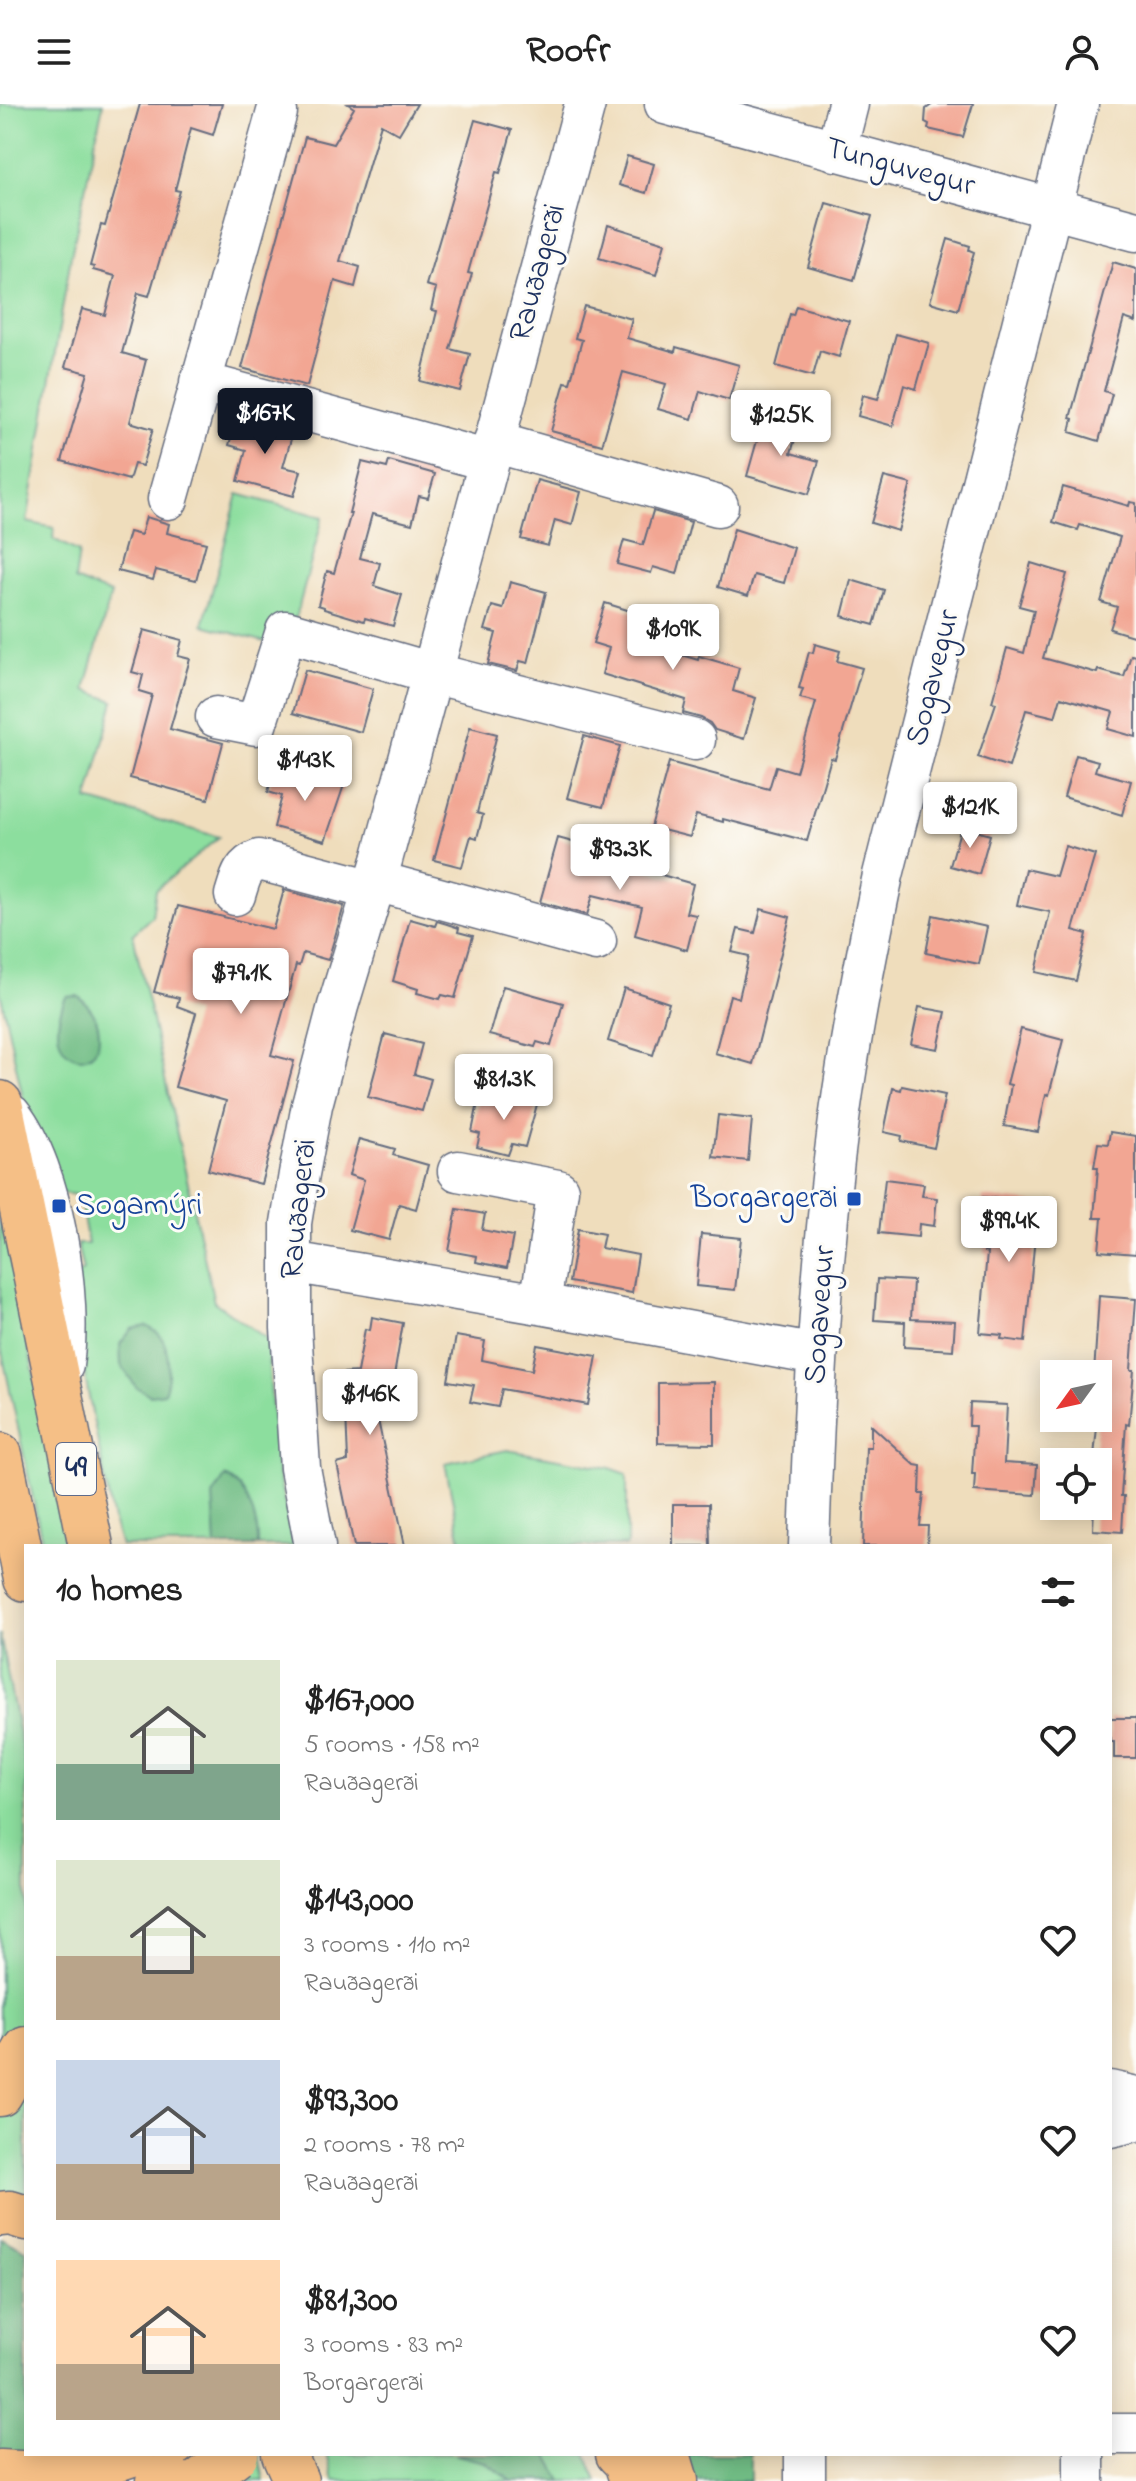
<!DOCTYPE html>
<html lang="en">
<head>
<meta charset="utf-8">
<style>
  body { margin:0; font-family:"Indie Flower",sans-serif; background:#f2f2f2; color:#222; height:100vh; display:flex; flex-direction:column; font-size:30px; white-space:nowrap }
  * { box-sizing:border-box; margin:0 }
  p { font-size:26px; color:#767676 }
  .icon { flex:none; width:44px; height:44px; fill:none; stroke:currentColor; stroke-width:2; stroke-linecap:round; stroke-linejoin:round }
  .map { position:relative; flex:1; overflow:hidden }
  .panel { position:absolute; left:24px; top:1440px; width:1088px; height:912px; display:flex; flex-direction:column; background:#fff; border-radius:0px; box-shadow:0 4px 20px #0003 }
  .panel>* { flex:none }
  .needle { width:52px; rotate:237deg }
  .tools { position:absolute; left:1040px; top:1256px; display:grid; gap:16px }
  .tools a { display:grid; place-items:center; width:72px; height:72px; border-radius:0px; background:#fff; box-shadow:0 4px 20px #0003; font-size:40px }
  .price { position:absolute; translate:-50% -68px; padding:0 18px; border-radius:8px; background:#fff; color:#222; font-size:26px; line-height:52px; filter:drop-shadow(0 2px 4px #0008) }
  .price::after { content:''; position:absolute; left:50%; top:48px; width:24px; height:18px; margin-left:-12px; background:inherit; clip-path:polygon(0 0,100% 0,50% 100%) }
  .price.current { background:#111827; color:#fff }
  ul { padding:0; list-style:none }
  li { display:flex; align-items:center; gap:24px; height:200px; padding:0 32px }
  li span { display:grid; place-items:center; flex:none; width:224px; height:160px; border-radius:0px; color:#555 }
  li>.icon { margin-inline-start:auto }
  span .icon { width:96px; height:96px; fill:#fffc; stroke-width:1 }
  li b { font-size:34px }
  h2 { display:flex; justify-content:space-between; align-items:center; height:96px; padding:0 32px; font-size:34px }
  header { display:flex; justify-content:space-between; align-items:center; height:104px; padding:0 32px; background:#fff; font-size:36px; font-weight:700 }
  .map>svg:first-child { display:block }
  .green { fill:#8cde9e; stroke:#54867e; stroke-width:2 }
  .forest { fill:#71bd85; stroke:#467672; stroke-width:2 }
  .building { fill:#f2a693 }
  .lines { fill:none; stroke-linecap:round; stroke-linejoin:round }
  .minor-casing { stroke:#656c7f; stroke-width:43 }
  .major-casing { stroke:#656c7f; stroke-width:47 }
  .highway-casing { stroke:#656c7f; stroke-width:47 }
  .minor { stroke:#fff; stroke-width:40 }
  .major { stroke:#f5bf86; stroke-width:44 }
  .highway { stroke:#f5bf86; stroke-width:44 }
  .highway-bridge-casing { stroke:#656c7f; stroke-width:47; stroke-linecap:butt }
  .highway-bridge { stroke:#f5bf86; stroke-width:44 }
  .transit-dot { fill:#1a4fb4; stroke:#fdfcf7; stroke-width:3 }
  .labels { text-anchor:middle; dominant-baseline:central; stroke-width:6; stroke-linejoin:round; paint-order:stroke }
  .shield { fill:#fdfcf7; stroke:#5f6c8c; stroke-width:2 }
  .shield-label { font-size:30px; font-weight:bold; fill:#1b2f5e }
  .street-label { font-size:32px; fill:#1b2f5e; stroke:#fdfcf7 }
  .transit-label { font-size:32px; fill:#164399; stroke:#fdfcf7; text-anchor:end }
</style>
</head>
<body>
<header><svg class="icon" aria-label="menu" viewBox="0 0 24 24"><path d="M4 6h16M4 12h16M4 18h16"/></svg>Roofr<svg class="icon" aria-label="person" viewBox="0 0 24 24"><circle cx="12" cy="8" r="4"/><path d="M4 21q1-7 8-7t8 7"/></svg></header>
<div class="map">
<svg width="1136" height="2377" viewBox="0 0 1136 2377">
  <rect width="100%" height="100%" fill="#fdfcf7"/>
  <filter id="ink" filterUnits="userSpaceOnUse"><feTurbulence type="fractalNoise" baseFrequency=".0125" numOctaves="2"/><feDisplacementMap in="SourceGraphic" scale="16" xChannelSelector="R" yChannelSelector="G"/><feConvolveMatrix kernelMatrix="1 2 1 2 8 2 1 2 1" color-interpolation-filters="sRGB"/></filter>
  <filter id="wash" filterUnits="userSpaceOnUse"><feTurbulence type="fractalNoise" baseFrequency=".006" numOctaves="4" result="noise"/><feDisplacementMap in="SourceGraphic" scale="32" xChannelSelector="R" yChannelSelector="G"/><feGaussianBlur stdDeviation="1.8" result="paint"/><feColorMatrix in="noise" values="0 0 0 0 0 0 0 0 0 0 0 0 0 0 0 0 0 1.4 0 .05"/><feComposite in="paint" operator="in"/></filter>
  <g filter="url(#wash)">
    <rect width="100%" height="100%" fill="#efddbc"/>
    <path class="green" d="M0,0H103L71,152L27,418L54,424L53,435L79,448L75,476L111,490L85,586L114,597L88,696L219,733L156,786L152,812L133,830L214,1198L267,1235L276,1360L294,1442H121L113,1417L77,1231L71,1173L83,1167L77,1140H88L79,1091L59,1089L27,1013L0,887Z
      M238,390L323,413L294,521L272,540L203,521Z
      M0,1108L70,1442H43L0,1239Z
      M507,1346L610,1364L627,1370V1442H462L445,1359Z
      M0,1531L26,1666V1905L9,1953L0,1967Z
      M26,1969V2090L10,2088L0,2090V2010Z
      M327,2350H586L597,2377H334Z
      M259,2352L264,2377H237L235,2369Z"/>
    <path class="forest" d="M78,892C90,902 99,914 99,930C101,971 36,959 66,893Z
      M147,1222C148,1223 158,1229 159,1230C171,1245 170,1273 164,1289L150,1291L136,1283L121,1261L120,1240L132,1225Z
      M225,1373C248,1382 259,1420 258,1442H216L213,1392Z
      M0,2133L26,2146V2350L0,2354Z
      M453,2350H547L562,2377H511L485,2358Z
      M678,2350H750V2377H685Z"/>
    <g id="blocks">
      <path class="building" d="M140,0H222L213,31L191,24L175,86L180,87L149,192L138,189L122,249L146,256L130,318L153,325L142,362L134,360L129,376L62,357L88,269L65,263L82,205L105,211L115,172L93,166L94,163L90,162L101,121L105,122Z
        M348,0H417L399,30L381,20L340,157L360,163L355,183L335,177L307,282L242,264L305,33L333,40L354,4Z
        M933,0H973L963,33L928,25L929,20L925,18L926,5Z
        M475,16L512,26L500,69L496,68L468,169L472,170L450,245L470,250L460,287L420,277L437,207L431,206L436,184L426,181Z
        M627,52L654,60L646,89L619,81Z
        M826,99L872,112L854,176L808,163Z
        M608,121L665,139L656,171L599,154Z
        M948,135L970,142L969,146L974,148L958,206L930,198Z
        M1113,158L1136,165V218L1124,214L1104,287L1112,290L1099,337L1070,328L1073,315L1070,314Z
        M584,202L632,215L627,234L675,248L676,243L739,261L729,296L700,287L692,315L658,305L666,280L623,268L602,341L551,327L565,278L570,279L582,236L575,234Z
        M796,202L849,217L839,253L820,247L813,272L776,262L790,210L793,211Z
        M896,230L929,239L916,285L904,281L893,322L858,312L863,291L878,295Z
        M764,312L799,322L791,349L819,357L809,390L747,372Z
        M237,313L293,328L283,363L301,367L294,392L238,377L246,346L229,341Z
        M389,357L435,370L428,394L419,392L412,420L372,410L360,454L380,459L374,482L402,491L393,522L365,514L364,517L324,505V503L318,501L327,467L334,469L351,409H349L362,358L387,364Z
        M884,373L911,380L898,427L871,419Z
        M537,376L581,388L572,421L555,416L548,442L521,435Z
        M1063,383L1129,402L1130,398L1136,399V533L1110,525L1117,503L1101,498L1120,433L1080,421L1078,426L1053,418Z
        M653,407L691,418L677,470L653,463L651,469L617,460L624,436L643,441Z
        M146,413L169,420L167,429L206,439L196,476L156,466L153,476L118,467L129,428L141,431Z
        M734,425L794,444L784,479L754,471L748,492L718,483Z
        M1031,459L1067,470L1043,554L1097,569L1098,566L1124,573L1131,551L1136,552V633L1108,625L1113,608L1061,593L1055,613L1026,606L1009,663L978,653L996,599L992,598L1007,544L1024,549L1034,506L1019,502Z
        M851,476L884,486L874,521L842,512Z
        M510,478L546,488L528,559L520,557L517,567L488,560L496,529L485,526L492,502L503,505Z
        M605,499L653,514L645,540L698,556L699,552L739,564L733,587L756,594L744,635L715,626L710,619L701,614L683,609L686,596L602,570L609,544L593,539Z
        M144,526L182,536L178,552L190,555L170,625L223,639L208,695L130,674L152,591L139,587L143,571L132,568Z
        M815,540L840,547L837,557L862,564L835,655L831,654L807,737L723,715V718L696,711L690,733L651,723L669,658L769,685L776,662L796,668L816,598L800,594L803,585L799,584L809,548L813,549Z
        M305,566L373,585L361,628L293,609Z
        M470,623L497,630L477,709L483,711L477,734L471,732L462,763L434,756Z
        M584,632L620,642L603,703L567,694Z
        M1076,651L1098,657L1095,667L1131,677L1122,711L1064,693Z
        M275,662L344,681L325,737L274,723L282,692L268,688Z
        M961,723L990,731L979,770L950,762Z
        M558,734L605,747L603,754L693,780L686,809L696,811L687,846L635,831L642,803L593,791L587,811L540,798Z
        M1065,742L1095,751L1073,826L1087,830L1076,877L1036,868L1050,808L1017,801L1025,765L1056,772Z
        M284,786L344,802L328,856L303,849L299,862L296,861L271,951L294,957L261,1080L208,1066L226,997L175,983L196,909L177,902L179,894L154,888L178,802L273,825Z
        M761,805L790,813L753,960L715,949L730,891L739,894L749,852L732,848L738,825L755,829Z
        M933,811L987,823L979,860L926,849Z
        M410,815L435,822L437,817L447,820L459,824L458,828L473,832L455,894L442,891L440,895L417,889L418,885L393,877Z
        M503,882L563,899L551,942L537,938L535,943L489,931Z
        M624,884L669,899L653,951L608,937Z
        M919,903L946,908L938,945L911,940Z
        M1021,925L1063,936L1049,991L1046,990L1038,1028L1004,1022L1011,981L1007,980Z
        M385,930L422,940L414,970L431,975L422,1007L368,993Z
        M902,982L945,991L934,1044L901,1037L902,1032L884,1028L893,984L901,986Z
        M492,986L538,997L525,1043L512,1040L508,1051L477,1043L480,1030L472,1028L479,994L489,997Z
        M718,1011L752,1015L748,1057L713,1053Z
        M1110,1028L1136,1032V1150L1099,1147L1102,1114H1094L1098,1063H1094L1098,1039L1108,1040Z
        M359,1035L395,1045L393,1051L428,1061L416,1105L399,1100L389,1136L350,1126L364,1076L349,1071Z
        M885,1075L924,1080L922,1092L937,1094L934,1122L919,1120L918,1133L879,1129Z
        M983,1093L1051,1101L1049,1124L1036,1122L1025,1238L1001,1235L1002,1231L980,1229L987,1149L984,1148L987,1119L980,1118Z
        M457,1105L485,1110L482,1126L513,1132L507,1164L476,1158L477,1152L449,1147Z
        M578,1125L604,1130L601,1144L638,1151L632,1189L569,1178Z
        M701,1130L741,1134L735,1186L696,1182Z
        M877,1175L913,1177L911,1215L955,1217L953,1246L904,1243L905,1218L874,1216Z
        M1099,1192L1136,1195L1131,1266H1134L1129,1321L1126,1320L1121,1392H1124L1122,1428L1093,1426L1094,1402H1098V1352H1094L1098,1314V1270H1094Z
        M372,1213L403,1219L394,1272H400L401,1296H393V1306L376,1307L405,1442H354L337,1360L348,1357L346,1308L334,1309L331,1274L344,1273V1269L357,1268L365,1225L370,1226Z
        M456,1232L485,1237L482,1256L532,1266L537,1241L597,1252L588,1301L502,1285L498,1303L470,1298L474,1281L448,1277Z
        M714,1278V1340L658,1339V1279Z
        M970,1299L1007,1301L1004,1359L1037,1361L1035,1391L974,1387L975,1370H972L975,1322H969Z
        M871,1321L915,1361L921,1362L920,1390H924L920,1422H928L927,1442H863L866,1343H871Z
        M673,1400H709L710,1442H673Z
        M1110,1614H1136V1654H1114V1638H1110Z"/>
    </g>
  </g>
  <g filter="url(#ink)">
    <use href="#blocks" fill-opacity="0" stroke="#656c7f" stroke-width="2"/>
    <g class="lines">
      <defs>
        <path id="minor" d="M665,0L1136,127
          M836,47L848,0
          M200,278L489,357
          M494,338L718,402
          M168,395L277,8
          M216,613L256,621L286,527L432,569L695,636
          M376,777L596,837
          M235,791C240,775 242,762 259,756L373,786
          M11,1011C53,1065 73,1193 63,1261
          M458,1067L558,1086L540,1200
          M291,1158L540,1200L817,1251
          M315,1442L300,1364L291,1224V1119L299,1070L312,1001L338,902L382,756L585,0
          M809,1442C814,1300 820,1158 839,1016C850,934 866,852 883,771L1078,0
          M1110,1987L1136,1993
          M1110,2023L1136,2017
          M1110,2330H1136
          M805,2377V2350
          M1084,2377V2350"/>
        <path id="major" d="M158,2377L193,2350"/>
        <path id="highway" d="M0,999L91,1442
          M0,1351L26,1475
          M0,1990L26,1945
          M0,2110L10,2109L26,2114
          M284,2350L296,2377
          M618,2350L626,2358L632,2377
          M668,2350L676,2377
          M0,2368C48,2372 86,2366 132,2350"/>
      </defs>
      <use href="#minor" class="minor-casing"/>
      <use href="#major" class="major-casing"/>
      <use href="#highway" class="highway-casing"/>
      <use href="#minor" class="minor"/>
      <use href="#major" class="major"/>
      <use href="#highway" class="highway"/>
      <defs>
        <path id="highway-bridge" d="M200,2377L236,2350"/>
      </defs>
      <use href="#highway-bridge" class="highway-bridge-casing"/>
      <use href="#highway-bridge" class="highway-bridge"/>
    </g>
  </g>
  <g class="transit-dot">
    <rect x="846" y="1087" width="16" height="16" rx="4"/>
    <rect x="51" y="1094" width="16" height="16" rx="4"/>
  </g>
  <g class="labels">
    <rect class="shield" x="56" y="1339" width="40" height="52" rx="6"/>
    <g class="shield-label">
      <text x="76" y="1365">49</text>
    </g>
    <g class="street-label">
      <text transform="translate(900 64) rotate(15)">Tunguvegur</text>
      <text transform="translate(539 169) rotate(-75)">Rauðagerði</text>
      <text transform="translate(934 574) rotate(-76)">Sogavegur</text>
      <text transform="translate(300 1105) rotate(-84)">Rauðagerði</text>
      <text transform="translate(821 1211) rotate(-86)">Sogavegur</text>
    </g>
    <g class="transit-label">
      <text x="838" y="1095">Borgargerði</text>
      <text x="75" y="1102" text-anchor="start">Sogamýri</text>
    </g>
  </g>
</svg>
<div class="tools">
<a><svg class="needle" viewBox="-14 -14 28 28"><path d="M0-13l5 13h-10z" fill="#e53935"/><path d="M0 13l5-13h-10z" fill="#767676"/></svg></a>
<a><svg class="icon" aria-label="locate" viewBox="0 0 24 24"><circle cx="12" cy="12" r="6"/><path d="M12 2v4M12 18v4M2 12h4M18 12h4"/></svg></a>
</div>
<b class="price current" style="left:265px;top:352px">$167K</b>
<b class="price" style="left:781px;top:354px">$125K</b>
<b class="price" style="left:673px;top:568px">$109K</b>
<b class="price" style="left:305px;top:699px">$143K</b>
<b class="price" style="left:970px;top:746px">$121K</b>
<b class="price" style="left:620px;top:788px">$93.3K</b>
<b class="price" style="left:241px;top:912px">$79.1K</b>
<b class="price" style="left:504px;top:1018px">$81.3K</b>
<b class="price" style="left:1009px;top:1160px">$99.4K</b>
<b class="price" style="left:370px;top:1333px">$146K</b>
<section class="panel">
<h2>10 homes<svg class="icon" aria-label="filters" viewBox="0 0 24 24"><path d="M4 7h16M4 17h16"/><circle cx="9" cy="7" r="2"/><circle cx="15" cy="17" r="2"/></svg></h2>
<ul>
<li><span style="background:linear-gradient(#dfe7d0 65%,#7fa58c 0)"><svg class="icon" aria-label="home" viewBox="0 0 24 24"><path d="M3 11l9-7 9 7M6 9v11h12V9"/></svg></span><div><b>$167,000</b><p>5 rooms · 158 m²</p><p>Rauðagerði</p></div><svg class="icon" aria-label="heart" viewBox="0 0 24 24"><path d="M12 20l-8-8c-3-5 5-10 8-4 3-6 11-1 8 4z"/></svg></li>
<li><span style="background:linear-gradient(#dfe7d0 60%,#b9a48a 0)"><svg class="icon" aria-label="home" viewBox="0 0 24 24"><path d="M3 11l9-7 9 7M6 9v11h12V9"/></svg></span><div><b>$143,000</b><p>3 rooms · 110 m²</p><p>Rauðagerði</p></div><svg class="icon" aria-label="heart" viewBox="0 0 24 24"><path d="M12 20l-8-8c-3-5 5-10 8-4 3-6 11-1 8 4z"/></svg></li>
<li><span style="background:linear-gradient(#c9d6e8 65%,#b9a48a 0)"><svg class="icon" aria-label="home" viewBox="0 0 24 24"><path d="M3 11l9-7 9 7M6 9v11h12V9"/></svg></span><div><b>$93,300</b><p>2 rooms · 78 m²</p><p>Rauðagerði</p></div><svg class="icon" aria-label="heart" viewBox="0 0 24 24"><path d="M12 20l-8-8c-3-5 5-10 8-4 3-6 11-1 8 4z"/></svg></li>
<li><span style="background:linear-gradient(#ffd9b3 65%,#b9a48a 0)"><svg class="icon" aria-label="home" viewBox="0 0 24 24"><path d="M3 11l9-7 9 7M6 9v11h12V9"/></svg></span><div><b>$81,300</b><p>3 rooms · 83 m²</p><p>Borgargerði</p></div><svg class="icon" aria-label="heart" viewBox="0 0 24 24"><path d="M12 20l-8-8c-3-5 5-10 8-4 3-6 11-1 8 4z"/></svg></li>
</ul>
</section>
</div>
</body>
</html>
